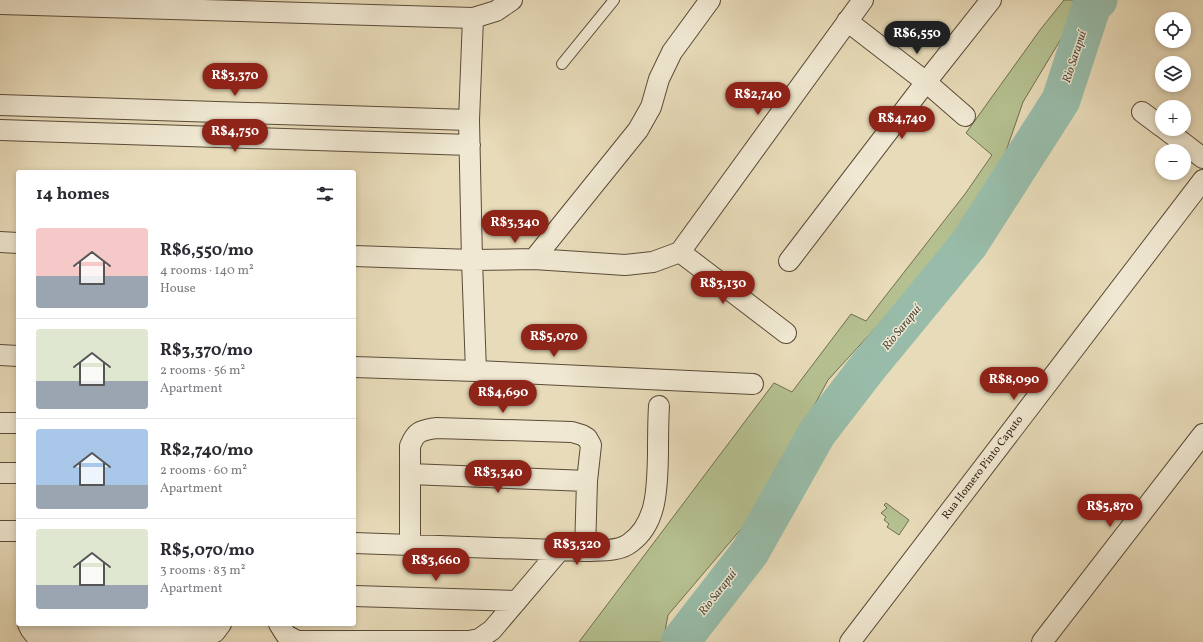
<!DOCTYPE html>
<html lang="en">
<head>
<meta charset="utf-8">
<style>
  body { margin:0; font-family:Vollkorn,serif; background:#f2f2f3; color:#2b2b33; height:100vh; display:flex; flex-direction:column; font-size:15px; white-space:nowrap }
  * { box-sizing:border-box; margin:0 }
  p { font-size:13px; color:#7c7c81 }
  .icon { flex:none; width:22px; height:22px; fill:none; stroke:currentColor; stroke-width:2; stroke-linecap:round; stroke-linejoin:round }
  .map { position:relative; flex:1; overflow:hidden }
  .sheet { position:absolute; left:16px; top:170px; width:340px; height:456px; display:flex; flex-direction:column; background:#fff; border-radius:4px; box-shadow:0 2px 6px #0003 }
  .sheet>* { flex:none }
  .controls { position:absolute; left:1155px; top:12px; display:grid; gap:8px }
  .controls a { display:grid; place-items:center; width:36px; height:36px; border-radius:50%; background:#fff; box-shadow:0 2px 6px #0003; font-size:20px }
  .price { position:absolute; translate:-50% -34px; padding:0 9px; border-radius:14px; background:#8f2418; color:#fff; font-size:13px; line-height:26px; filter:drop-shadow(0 1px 2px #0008) }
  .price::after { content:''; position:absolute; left:50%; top:24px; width:12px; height:9px; margin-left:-6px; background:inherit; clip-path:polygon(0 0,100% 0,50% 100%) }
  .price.current { background:#222; color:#fff }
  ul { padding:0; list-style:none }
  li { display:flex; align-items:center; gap:12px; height:100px; padding:0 20px }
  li+li { border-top:1px solid #e1e1e2 }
  li span { display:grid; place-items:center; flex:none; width:112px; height:80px; border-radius:4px; color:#555 }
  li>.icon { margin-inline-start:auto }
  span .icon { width:48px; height:48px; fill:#fffc; stroke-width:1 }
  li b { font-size:17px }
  h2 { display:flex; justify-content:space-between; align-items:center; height:48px; padding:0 20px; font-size:17px }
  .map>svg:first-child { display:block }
  .green { fill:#b5c090; stroke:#706e4e }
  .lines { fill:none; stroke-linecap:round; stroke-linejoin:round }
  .river { stroke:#98bca9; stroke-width:39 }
  .service-casing { stroke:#5b4b38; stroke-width:12 }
  .minor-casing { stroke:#5b4b38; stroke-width:22 }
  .service { stroke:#f0e8d2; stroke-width:10 }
  .minor { stroke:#f0e8d2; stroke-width:20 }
  .labels { text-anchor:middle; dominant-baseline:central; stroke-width:3; stroke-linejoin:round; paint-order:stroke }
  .street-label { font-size:11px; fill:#2c1b0d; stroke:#f0e8d2 }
  .water-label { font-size:12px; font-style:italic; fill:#4c4b3c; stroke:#f0e8d2 }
</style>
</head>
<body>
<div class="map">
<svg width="1203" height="642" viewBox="0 0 1203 642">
  <rect width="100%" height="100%" fill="#e8dbb9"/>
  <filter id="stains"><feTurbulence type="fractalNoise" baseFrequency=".005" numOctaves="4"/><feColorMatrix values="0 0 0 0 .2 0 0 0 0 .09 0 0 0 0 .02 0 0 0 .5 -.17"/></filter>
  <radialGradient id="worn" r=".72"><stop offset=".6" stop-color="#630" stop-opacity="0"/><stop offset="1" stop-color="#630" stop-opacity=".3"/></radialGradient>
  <path class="green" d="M1064,0H1090L1067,29L1023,102L996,180L942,255L828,380L759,508L668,615L663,642H579L774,383L792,392L851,314L866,321L965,194L992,155L966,133L1040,30Z
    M886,503L909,520L899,535L887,527L889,524L884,520L886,517L881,513L887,508L884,505Z"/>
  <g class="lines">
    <path class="river" d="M680,642L750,552L817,433L867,368L969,244L1061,100L1092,5L1098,0"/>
    <defs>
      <path id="service" d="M562,64L614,0"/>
      <path id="minor" d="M0,4L473,18L496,11L512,0
        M473,18L469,120L472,260L476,371
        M847,21L926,82L965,116
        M0,105L469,120
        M1142,112L1162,127
        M1165,129L1203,158
        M0,130L470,145
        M0,242L18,243
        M680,252L786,333
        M354,256L472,260L534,259L625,265L653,262L680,252L863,0
        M534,259L638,130L651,107L659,79L672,52L710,0
        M789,261L926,82L991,0
        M0,355L18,356
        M354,367L476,371L753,384
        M0,423H18
        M0,473H18
        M410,474L587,481
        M0,531H18
        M354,543L585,551C599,550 619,552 630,543C658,523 657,486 658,455C658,439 658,422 659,406
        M410,545V446C416,431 420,431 436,428L572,432L582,435L587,438L591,445L587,481L585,551
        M354,596L517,601
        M28,624L31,630L35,635L207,636L215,632L221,624
        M279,624L286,635L297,641H469L479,639L492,630L560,550
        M850,642L1203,180
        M1042,642L1203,434"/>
    </defs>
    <use href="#service" class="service-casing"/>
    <use href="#minor" class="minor-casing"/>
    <use href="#service" class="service"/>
    <use href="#minor" class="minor"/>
  </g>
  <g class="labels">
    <g class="street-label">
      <text transform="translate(983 468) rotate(-53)">Rua Homero Pinto Caputo</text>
    </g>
    <g class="water-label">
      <text transform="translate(1075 57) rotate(-72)">Rio Sarapuí</text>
      <text transform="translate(902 328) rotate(-51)">Rio Sarapuí</text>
      <text transform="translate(718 593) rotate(-52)">Rio Sarapuí</text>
    </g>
  </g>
  <rect width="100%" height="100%" filter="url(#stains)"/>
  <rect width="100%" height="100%" fill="url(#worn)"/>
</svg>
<div class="controls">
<a><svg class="icon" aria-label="locate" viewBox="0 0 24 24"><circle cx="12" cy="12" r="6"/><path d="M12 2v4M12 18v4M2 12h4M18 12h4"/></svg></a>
<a><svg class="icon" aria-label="layers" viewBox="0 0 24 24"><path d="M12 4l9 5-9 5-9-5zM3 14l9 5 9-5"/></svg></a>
<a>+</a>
<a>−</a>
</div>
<b class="price current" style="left:917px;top:55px">R$6,550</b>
<b class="price" style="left:235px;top:97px">R$3,370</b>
<b class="price" style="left:758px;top:116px">R$2,740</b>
<b class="price" style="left:902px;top:140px">R$4,740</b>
<b class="price" style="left:235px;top:153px">R$4,750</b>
<b class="price" style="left:515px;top:244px">R$3,340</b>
<b class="price" style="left:723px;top:305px">R$3,130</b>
<b class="price" style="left:554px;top:358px">R$5,070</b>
<b class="price" style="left:1014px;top:401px">R$8,090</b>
<b class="price" style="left:503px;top:414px">R$4,690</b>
<b class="price" style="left:498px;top:494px">R$3,340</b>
<b class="price" style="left:1110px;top:528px">R$5,870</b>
<b class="price" style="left:577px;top:566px">R$3,320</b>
<b class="price" style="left:436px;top:582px">R$3,660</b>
<section class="sheet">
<h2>14 homes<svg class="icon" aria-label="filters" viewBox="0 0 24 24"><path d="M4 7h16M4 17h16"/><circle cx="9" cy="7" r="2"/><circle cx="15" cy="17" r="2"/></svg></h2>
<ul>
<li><span style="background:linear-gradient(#f6c9c9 60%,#9aa5b1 0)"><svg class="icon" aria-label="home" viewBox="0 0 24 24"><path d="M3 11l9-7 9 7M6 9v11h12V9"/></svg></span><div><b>R$6,550/mo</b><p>4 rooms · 140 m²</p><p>House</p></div></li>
<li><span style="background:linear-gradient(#dfe7d0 65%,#9aa5b1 0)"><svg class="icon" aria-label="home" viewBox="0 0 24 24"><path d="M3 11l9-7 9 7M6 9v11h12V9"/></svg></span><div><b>R$3,370/mo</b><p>2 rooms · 56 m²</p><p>Apartment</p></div></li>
<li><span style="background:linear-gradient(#a9c7e8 70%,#9aa5b1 0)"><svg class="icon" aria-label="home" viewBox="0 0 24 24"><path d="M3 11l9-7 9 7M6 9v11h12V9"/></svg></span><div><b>R$2,740/mo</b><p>2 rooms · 60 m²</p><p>Apartment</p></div></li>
<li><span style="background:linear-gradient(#dfe7d0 70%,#9aa5b1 0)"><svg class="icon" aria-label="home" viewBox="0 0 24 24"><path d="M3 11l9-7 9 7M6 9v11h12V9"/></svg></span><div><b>R$5,070/mo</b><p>3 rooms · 83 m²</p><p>Apartment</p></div></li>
</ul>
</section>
</div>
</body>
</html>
